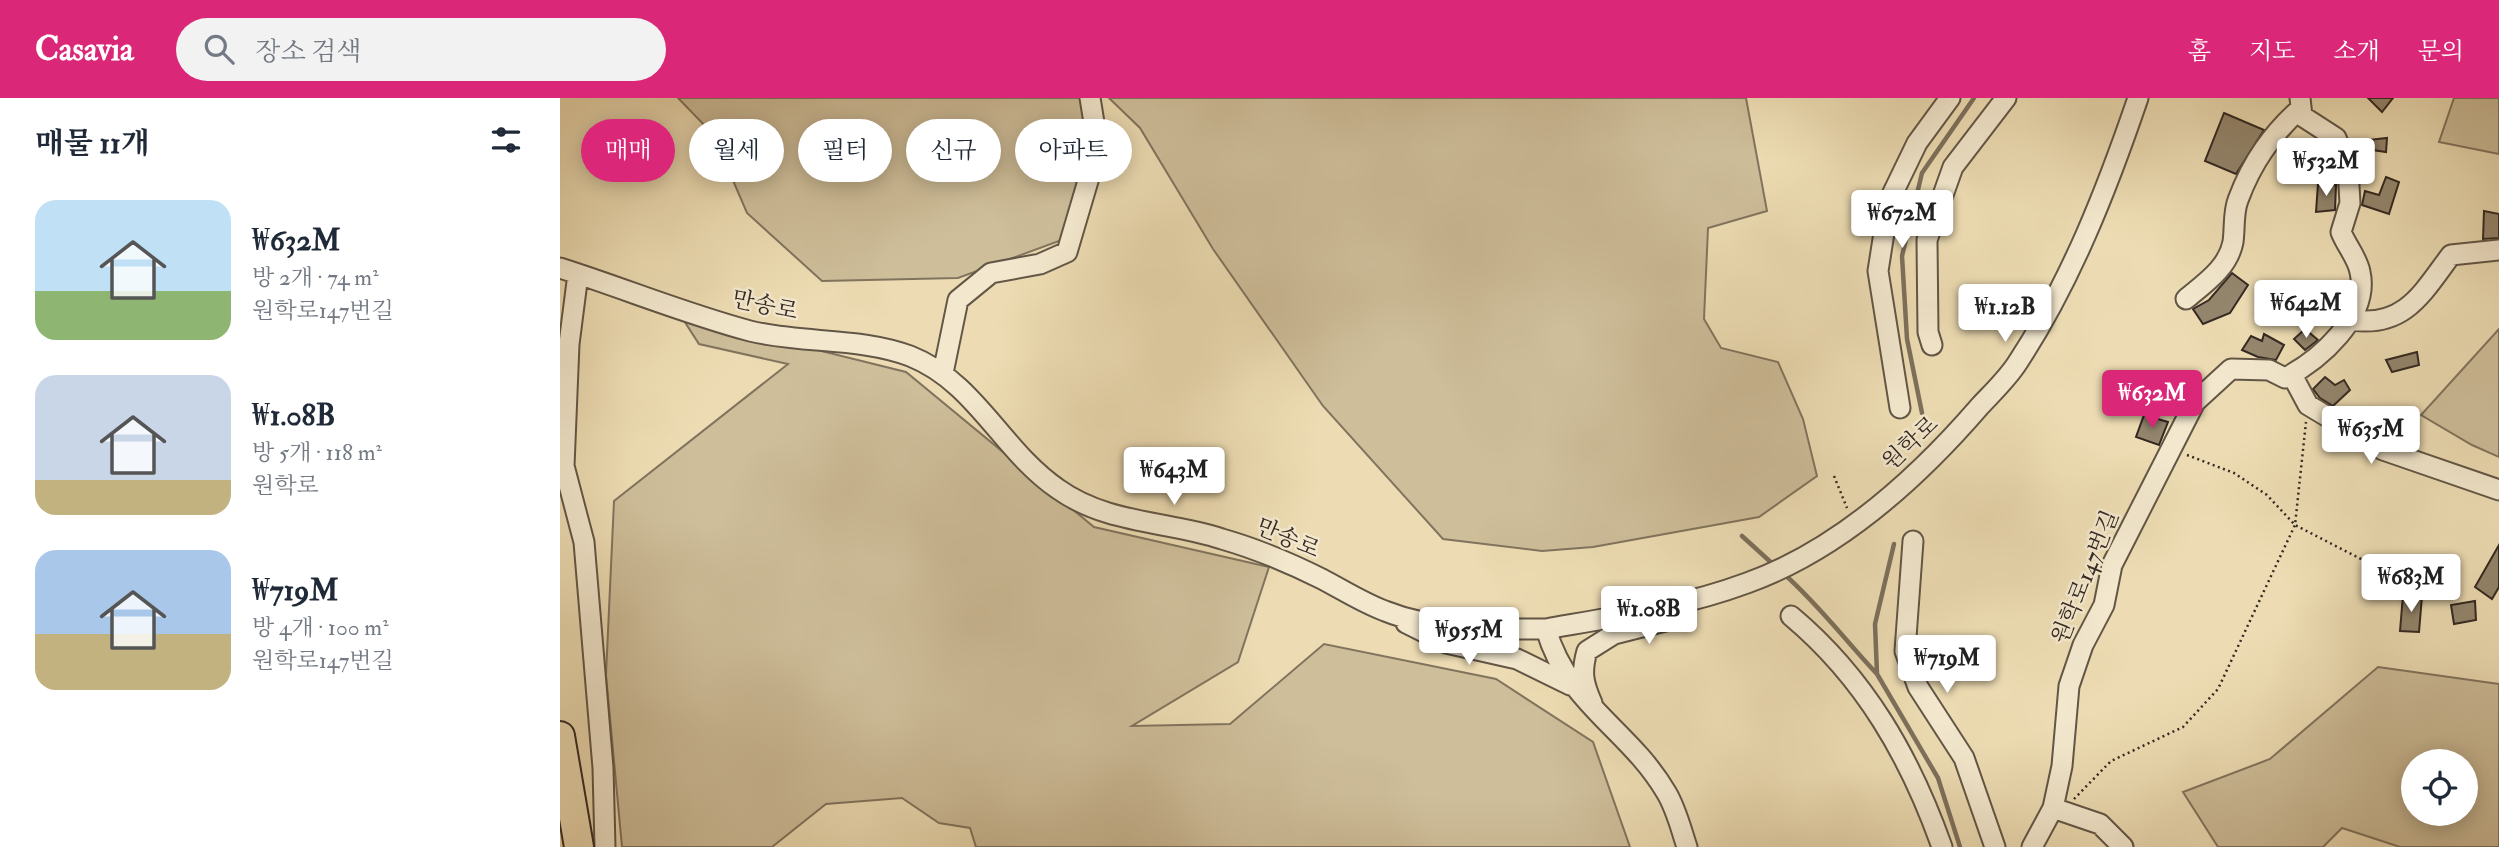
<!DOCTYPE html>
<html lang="ko">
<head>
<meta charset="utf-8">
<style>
  body { margin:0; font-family:"IM FELL Double Pica","Noto Serif KR",serif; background:#f2f2f3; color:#1f2937; height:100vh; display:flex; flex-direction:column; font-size:26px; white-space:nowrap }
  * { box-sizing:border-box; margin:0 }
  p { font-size:23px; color:#747a83 }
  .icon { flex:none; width:38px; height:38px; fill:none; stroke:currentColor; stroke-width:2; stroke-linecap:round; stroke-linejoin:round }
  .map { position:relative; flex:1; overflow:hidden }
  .drawer { display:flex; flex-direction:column; background:#fff; width:560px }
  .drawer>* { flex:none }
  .top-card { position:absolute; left:21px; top:21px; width:665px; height:63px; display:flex; gap:14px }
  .tools { position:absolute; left:1841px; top:651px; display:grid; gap:14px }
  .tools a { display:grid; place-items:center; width:77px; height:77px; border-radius:50%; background:#fff; box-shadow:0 4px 18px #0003; font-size:35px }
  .price { position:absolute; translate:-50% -60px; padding:0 16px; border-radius:7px; background:#fff; color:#222; font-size:23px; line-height:46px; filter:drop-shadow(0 2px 4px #0008) }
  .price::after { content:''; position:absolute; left:50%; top:42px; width:21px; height:16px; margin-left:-10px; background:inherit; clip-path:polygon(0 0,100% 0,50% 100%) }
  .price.current { background:#db2777; color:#fff }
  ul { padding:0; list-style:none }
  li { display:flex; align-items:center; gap:21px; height:175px; padding:0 35px }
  li span { display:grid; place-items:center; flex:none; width:196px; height:140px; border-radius:21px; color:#555 }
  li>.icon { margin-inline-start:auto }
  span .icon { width:84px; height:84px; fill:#fffc; stroke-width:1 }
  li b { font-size:30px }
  h2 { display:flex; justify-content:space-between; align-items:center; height:84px; padding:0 35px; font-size:30px }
  .tag { padding:0 24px; border-radius:32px; background:#fff; box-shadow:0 4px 18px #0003; font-size:24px; line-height:63px }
  .tag.current { background:#db2777; color:#fff }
  header { display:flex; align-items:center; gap:42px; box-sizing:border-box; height:98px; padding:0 35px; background:#db2777; color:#fff }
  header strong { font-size:33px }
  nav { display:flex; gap:38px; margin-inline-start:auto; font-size:24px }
  .search { width:490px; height:63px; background:#f2f2f3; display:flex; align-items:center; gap:18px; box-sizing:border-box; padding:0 24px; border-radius:38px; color:#747a83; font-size:26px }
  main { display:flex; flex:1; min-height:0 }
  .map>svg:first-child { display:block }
  .green { fill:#cebe9a; stroke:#81745e; stroke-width:2; fill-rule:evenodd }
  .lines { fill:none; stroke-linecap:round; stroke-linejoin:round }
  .stream { stroke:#7d705c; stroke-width:4.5 }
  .building { fill:#94866d; stroke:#342922; stroke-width:2 }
  .minor-casing { stroke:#625646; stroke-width:23 }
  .highway-casing { stroke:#342922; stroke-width:32 }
  .path { stroke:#342922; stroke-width:2.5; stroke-dasharray:2 3.5; stroke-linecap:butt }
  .minor { stroke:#f3e8ce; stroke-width:19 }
  .highway { stroke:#eddcb3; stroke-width:28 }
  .labels { text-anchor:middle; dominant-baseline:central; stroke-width:5; stroke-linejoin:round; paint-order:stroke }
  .street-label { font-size:23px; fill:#342922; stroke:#f3e8ce }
</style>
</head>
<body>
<header>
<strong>Casavia</strong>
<div class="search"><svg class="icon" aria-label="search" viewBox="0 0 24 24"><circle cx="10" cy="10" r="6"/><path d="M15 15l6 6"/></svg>장소 검색</div>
<nav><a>홈</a><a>지도</a><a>소개</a><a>문의</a></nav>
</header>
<main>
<section class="drawer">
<h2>매물 11개<svg class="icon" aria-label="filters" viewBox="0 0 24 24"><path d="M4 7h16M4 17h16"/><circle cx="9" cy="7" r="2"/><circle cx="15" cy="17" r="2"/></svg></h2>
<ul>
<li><span style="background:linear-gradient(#bfe0f5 65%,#8fb573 0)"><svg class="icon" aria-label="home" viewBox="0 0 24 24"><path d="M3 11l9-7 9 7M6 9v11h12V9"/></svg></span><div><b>₩632M</b><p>방 2개 · 74 m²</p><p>원학로147번길</p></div></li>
<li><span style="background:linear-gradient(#c9d6e8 75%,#c2b280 0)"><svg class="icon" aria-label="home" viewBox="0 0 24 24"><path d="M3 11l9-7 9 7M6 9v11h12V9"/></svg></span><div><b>₩1.08B</b><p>방 5개 · 118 m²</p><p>원학로</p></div></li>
<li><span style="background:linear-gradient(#a9c7e8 60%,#c2b280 0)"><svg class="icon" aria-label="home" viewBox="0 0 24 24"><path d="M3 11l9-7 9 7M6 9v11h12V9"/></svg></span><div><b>₩719M</b><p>방 4개 · 100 m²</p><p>원학로147번길</p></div></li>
</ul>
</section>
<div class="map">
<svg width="1939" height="749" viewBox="0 0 1939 749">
  <rect width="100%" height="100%" fill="#eddcb3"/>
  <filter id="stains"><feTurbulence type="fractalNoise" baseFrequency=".00286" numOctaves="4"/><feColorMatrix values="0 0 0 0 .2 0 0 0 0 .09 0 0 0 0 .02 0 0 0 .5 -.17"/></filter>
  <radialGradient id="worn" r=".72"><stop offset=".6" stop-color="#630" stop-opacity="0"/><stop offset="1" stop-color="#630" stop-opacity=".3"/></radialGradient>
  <path class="green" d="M118,0H523L535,25L518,136L398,180L262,183L187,115L153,36Z
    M549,0H1186L1207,113L1148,130L1144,221L1161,250L1218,264L1243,321L1257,378L1199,419L1033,449L982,453L883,441L763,308L653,151L580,30Z
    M1894,0H1939V56L1879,44Z
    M121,218L346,274L534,429L709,469L678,564L572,628L670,626L764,546L936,581L1033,644L1070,749H416L410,730L379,725L342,700L266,706L212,749H62L46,577L54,403L228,266L139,246Z
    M1939,231V359L1912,347L1861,317Z
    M1818,569L1939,586V749H1840L1782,730L1763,749H1658L1623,694L1710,661ZM1853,663H1906V716H1853Z"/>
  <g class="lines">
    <path class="stream" d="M1362,315L1347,241L1342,158L1362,75L1414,0
      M1182,438L1215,468
      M1334,446L1315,526L1317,576L1378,680L1400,749
      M1224,476C1258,506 1286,543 1317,576"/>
  </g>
  <path class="building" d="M1808,0H1833L1822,14Z
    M1664,15L1704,32L1676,76L1645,63Z
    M1827,40L1826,54L1793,49L1791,44Z
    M1826,79L1839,84L1829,116L1802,107L1805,93L1819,97Z
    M1758,86L1776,87L1775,112L1756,114Z
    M1924,113L1939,116V140L1923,141Z
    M1672,175L1688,187L1670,215L1643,226L1633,211L1649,202Z
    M1745,231L1758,242L1745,252L1734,241Z
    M1704,236L1724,247L1716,262L1698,259L1682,252L1691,238L1702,243Z
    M1857,254L1859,267L1832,274L1826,262Z
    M1765,279L1775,287L1784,282L1790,292L1773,308L1760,300L1753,291Z
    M1584,317L1608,324L1599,347L1576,339Z
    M1939,447V489L1932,501L1915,489Z
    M1843,497L1862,498L1859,534L1840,533Z
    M1915,503L1916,522L1894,526L1891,507Z"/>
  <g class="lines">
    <defs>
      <path id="minor" d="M0,170C63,190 126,216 190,233C243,246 299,239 350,258C416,284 442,353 498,391C547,426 607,423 662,441C697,451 730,465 762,481C783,492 803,505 825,513C875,533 933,531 986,531C1008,607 1068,630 1106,694C1116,710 1121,731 1127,749
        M18,176L9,246L4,368L24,444L43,670L45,749
        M1626,201C1645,185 1668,170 1673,144C1675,130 1673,115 1678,102C1692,64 1712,36 1741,10
        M1792,222C1845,230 1863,194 1891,157L1939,152
        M1372,247L1368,234L1367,142L1393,69L1446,0
        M383,275L398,202L431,175L480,166L507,154L538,49L530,0
        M1732,277L1748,307L1823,352L1939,392
        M1340,310L1318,173L1329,103L1357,45L1390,0
        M1353,443L1345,553L1358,589L1404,660L1435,749
        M1231,518C1305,580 1350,659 1382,749
        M846,525L886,545L957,561L1010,587
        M986,531C1054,519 1122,509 1187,485C1279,452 1357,381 1420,308C1433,294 1448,280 1458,264C1511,183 1547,91 1578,0
        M1032,605C1023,585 1021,574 1027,553L1054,536L1113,521L1123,515
        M1493,710L1540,726L1563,749
        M1472,749L1493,710L1502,668L1509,588L1523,547L1544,507L1552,467L1635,304L1671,271L1709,272L1725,280C1759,262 1810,219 1800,174C1798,161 1786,147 1781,134L1790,105L1788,71L1776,40L1742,18L1740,0"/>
      <path id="highway" d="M0,638L19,749"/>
    </defs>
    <use href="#minor" class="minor-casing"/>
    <use href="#highway" class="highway-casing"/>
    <path class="path" d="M1627,357L1674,375L1707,397L1735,427L1830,476
      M1274,378L1287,410
      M1514,701L1551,663L1623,629L1658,591L1735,427L1746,324"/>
    <use href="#minor" class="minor"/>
    <use href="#highway" class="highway"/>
  </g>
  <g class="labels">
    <g class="street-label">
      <text transform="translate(205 207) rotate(12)">만송로</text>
      <text transform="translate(1350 345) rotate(-43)">원학로</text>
      <text transform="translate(728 440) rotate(23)">만송로</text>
      <text transform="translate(1525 479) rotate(-68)">원학로147번길</text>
    </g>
  </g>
  <rect width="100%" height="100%" filter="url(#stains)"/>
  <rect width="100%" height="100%" fill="url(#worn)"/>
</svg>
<div class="tools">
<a><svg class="icon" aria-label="locate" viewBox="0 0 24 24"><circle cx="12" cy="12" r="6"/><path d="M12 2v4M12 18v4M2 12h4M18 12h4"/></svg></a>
</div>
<b class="price" style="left:1766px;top:100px">₩532M</b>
<b class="price" style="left:1342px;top:152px">₩672M</b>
<b class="price" style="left:1746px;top:242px">₩642M</b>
<b class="price" style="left:1445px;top:246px">₩1.12B</b>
<b class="price current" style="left:1592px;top:332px">₩632M</b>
<b class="price" style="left:1811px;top:368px">₩635M</b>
<b class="price" style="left:614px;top:409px">₩643M</b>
<b class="price" style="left:1851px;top:516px">₩683M</b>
<b class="price" style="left:1089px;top:548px">₩1.08B</b>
<b class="price" style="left:909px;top:569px">₩955M</b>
<b class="price" style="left:1387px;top:597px">₩719M</b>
<div class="top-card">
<a class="tag current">매매</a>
<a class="tag">월세</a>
<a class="tag">필터</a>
<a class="tag">신규</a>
<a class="tag">아파트</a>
</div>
</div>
</main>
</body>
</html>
